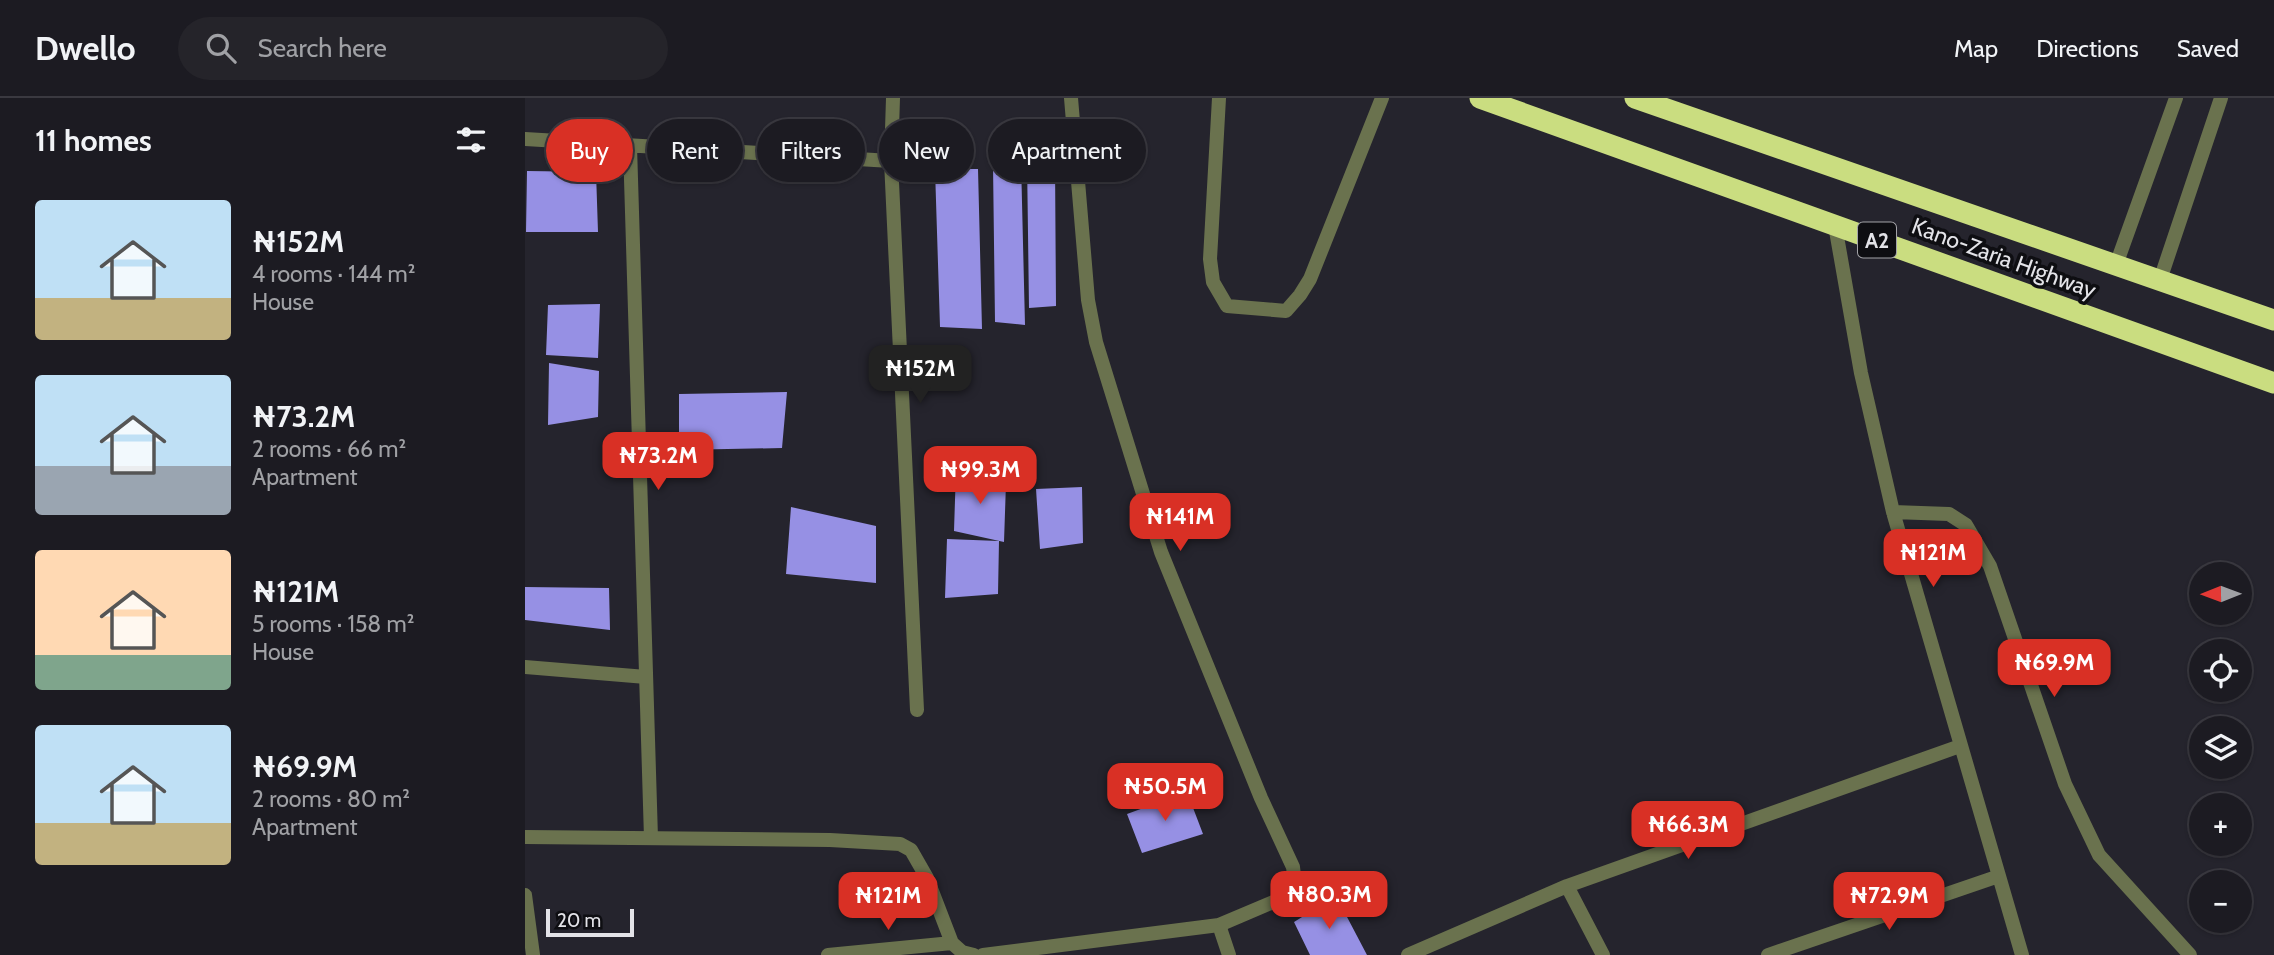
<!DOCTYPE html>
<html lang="en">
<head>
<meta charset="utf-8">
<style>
  body { margin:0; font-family:Cabin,sans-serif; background:#25242a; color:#f1f3f6; height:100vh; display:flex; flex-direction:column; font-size:26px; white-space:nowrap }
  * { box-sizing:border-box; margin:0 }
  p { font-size:23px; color:#a0a1a5 }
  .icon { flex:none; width:38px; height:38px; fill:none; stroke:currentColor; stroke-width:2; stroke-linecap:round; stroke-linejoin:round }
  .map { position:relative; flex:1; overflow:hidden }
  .panel { display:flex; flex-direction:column; background:#1c1b22; width:525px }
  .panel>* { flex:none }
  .banner { position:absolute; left:21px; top:21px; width:665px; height:63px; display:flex; gap:14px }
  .needle { width:46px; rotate:269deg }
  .tools { position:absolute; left:1664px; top:464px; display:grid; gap:14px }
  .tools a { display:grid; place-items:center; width:63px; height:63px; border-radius:50%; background:#1c1b22; box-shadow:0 2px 5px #0004,0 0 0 2px #3a3940; font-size:35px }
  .scale { position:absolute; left:21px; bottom:18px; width:88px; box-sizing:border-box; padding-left:7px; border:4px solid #e3e3e8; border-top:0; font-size:19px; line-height:24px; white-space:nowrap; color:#e3e3e8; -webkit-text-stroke:5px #0e0e12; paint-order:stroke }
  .price { position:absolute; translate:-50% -60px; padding:0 16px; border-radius:14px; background:#d93025; color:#fff; font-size:23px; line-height:46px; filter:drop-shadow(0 2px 4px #0008) }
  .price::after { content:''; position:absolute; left:50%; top:42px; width:21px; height:16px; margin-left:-10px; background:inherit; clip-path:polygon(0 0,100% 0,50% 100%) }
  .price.current { background:#222; color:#fff }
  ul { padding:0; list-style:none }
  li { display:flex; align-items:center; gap:21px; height:175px; padding:0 35px }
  li span { display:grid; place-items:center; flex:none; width:196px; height:140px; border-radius:7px; color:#555 }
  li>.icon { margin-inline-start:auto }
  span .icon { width:84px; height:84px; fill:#fffc; stroke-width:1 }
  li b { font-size:30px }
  h2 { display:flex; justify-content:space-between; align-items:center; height:84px; padding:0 35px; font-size:30px }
  .tag { padding:0 24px; border-radius:32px; background:#1c1b22; box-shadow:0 2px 5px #0004,0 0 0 2px #3a3940; font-size:24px; line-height:63px }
  .tag.current { background:#d93025; color:#fff }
  header { display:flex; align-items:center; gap:42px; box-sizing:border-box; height:98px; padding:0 35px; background:#1c1b22; border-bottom:2px solid #3a3940 }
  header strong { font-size:33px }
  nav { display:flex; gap:38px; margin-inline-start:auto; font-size:24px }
  .search { width:490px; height:63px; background:#25242a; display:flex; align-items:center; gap:18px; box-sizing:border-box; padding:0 24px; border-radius:38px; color:#a0a1a5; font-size:26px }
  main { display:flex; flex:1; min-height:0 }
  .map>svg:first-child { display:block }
  .building { fill:#9690e4 }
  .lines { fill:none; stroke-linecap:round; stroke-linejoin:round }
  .lane { stroke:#6a724e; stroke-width:14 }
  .street { stroke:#6a724e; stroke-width:14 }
  .highway { stroke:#cadd80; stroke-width:21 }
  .labels { text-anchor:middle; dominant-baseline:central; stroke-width:7; stroke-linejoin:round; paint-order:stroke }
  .shield { fill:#0e0e12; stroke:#a3a3a8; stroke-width:2 }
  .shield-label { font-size:21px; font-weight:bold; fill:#e3e3e8 }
  .street-label { font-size:23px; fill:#e3e3e8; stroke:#0e0e12 }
</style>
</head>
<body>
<header>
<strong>Dwello</strong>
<div class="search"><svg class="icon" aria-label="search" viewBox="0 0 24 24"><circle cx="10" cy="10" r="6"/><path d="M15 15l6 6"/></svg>Search here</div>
<nav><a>Map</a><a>Directions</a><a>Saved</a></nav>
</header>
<main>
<section class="panel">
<h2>11 homes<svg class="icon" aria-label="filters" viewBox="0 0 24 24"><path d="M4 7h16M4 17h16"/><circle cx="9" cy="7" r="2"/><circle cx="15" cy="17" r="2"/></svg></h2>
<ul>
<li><span style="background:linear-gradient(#bfe0f5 70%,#c2b280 0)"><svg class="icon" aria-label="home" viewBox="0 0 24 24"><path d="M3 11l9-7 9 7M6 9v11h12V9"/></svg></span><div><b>₦152M</b><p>4 rooms · 144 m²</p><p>House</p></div></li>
<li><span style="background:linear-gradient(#bfe0f5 65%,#9aa5b1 0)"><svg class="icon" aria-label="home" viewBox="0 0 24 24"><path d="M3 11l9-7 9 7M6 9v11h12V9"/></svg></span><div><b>₦73.2M</b><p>2 rooms · 66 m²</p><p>Apartment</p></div></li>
<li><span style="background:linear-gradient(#ffd9b3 75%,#7fa58c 0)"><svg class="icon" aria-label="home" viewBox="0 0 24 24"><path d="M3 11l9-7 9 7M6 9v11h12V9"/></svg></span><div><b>₦121M</b><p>5 rooms · 158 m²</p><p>House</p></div></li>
<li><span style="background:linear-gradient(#bfe0f5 70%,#c2b280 0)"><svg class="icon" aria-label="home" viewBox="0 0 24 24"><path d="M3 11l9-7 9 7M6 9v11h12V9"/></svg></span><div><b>₦69.9M</b><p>2 rooms · 80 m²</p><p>Apartment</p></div></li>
</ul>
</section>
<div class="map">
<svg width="1749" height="857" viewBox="0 0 1749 857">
  <rect width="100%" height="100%" fill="#25242d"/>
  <path class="building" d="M502,61L530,64L531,208L504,210Z
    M496,63L500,227L470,224L468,66Z
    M410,71H453L457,231L415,229Z
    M2,73L71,74L73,134H1Z
    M75,206L73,260L21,257L23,207Z
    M24,265L74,273L73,319L23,327Z
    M262,294L257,350L154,352V296Z
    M431,371L481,385L479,444L429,433Z
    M557,389L558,445L515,451L511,391Z
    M266,409L351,428V485L261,476Z
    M422,441L474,443L473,496L420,500Z
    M0,489L84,490L85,532L0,522Z
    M662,694L678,736L617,755L602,716Z
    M811,798L842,857H785L769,824Z"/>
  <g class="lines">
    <path class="lane" d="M694,0L685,161L688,184L702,208L761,213L775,197L785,181L857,0
      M1591,167L1651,0
      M1635,182L1696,0"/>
    <path class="street" d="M368,0L366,63L392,612
      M0,41L366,63
      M105,48L126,740
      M1310,127L1336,275L1368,414L1497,857
      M1368,414L1424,416L1441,427L1465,468L1540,686L1574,757L1665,857
      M0,569L121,579
      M0,739L305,742L375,746L386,752L402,780L427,845L437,854L449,857
      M1042,788L1078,857
      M0,797L8,857
      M694,827L704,857
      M303,857L427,845
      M458,857L694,827L767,796L770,785L768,769L736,700L636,454L571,244L563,202L546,0
      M883,857L1042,788L1435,648
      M1243,857L1474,778"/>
    <path class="highway" d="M955,0L1749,285
      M1110,0L1749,222"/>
  </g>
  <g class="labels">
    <rect class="shield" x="1333" y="124.5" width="38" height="35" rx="5"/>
    <g class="shield-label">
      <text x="1352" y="142">A2</text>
    </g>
    <g class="street-label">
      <text transform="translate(1479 160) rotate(20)">Kano-Zaria Highway</text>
    </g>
  </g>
</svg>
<div class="tools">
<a><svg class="needle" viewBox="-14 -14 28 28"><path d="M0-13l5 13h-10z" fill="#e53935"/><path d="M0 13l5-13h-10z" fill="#a0a1a5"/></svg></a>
<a><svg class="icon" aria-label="locate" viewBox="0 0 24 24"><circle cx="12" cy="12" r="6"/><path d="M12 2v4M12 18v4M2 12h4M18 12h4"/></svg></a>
<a><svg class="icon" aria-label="layers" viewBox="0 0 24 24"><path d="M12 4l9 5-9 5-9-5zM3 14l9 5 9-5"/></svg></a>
<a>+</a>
<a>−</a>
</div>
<div class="scale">20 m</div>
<b class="price current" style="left:395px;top:307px">₦152M</b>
<b class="price" style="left:133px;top:394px">₦73.2M</b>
<b class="price" style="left:455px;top:408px">₦99.3M</b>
<b class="price" style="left:655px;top:455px">₦141M</b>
<b class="price" style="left:1408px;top:491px">₦121M</b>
<b class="price" style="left:1529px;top:601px">₦69.9M</b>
<b class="price" style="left:640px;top:725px">₦50.5M</b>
<b class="price" style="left:1163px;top:763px">₦66.3M</b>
<b class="price" style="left:804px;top:833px">₦80.3M</b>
<b class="price" style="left:363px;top:834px">₦121M</b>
<b class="price" style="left:1364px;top:834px">₦72.9M</b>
<div class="banner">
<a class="tag current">Buy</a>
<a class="tag">Rent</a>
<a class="tag">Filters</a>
<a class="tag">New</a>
<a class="tag">Apartment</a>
</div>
</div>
</main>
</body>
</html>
